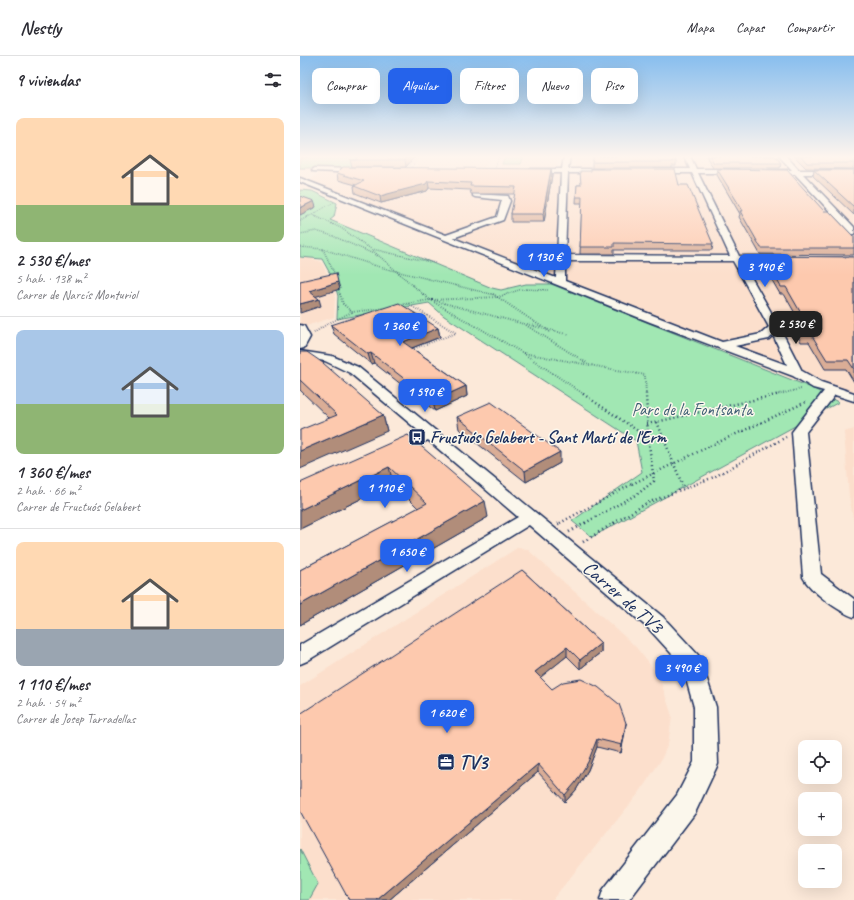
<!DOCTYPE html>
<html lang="es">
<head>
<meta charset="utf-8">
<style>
  body { margin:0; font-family:Caveat,sans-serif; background:#f2f2f3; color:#2b2b33; height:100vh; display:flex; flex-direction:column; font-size:15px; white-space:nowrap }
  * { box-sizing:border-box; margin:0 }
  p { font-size:13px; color:#7c7c81 }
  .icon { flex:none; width:22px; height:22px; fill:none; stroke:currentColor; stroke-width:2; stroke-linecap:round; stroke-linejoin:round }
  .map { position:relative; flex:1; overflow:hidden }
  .side { display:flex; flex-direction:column; background:#fff; width:300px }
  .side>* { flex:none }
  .top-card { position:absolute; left:12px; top:12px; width:380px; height:36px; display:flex; gap:8px }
  .buttons { position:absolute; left:498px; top:684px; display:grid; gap:8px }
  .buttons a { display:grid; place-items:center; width:44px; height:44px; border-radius:8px; background:#fff; box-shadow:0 4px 16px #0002; font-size:20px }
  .price { position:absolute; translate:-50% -34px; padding:0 9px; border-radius:8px; background:#2563eb; color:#fff; font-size:13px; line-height:26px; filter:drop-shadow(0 1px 2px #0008) }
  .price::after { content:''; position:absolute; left:50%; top:24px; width:12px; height:9px; margin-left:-6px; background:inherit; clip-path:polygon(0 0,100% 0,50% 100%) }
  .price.current { background:#222; color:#fff }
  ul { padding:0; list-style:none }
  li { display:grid; align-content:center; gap:8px; height:212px; padding:0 16px }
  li+li { border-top:1px solid #e1e1e2 }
  li span { display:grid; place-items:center; height:124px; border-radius:8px; color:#555 }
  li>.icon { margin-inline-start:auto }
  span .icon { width:72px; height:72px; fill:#fffc; stroke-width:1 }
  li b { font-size:17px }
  h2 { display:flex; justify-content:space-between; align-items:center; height:48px; padding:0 16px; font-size:17px }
  .tag { padding:0 14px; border-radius:8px; background:#fff; box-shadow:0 4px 16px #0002; font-size:14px; line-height:36px }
  .tag.current { background:#2563eb; color:#fff }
  header { display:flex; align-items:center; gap:24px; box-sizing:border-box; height:56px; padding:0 20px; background:#fff; border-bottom:1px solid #e1e1e2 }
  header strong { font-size:19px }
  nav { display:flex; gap:22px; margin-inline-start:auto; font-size:14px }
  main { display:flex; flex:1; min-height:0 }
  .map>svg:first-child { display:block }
  .built { fill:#fcdfcc }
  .green { fill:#a1e7b3; stroke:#5e8b88 }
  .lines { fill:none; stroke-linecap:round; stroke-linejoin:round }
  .minor-casing { stroke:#1b2f5e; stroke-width:3 }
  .path-far4 { stroke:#1b2f5e; stroke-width:1; stroke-dasharray:0.5 1.5; stroke-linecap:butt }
  .path-far3 { stroke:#1b2f5e; stroke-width:1.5; stroke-dasharray:0.5 1.5; stroke-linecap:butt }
  .path-far2 { stroke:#1b2f5e; stroke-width:2; stroke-dasharray:0.5 2; stroke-linecap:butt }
  .path-far1 { stroke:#1b2f5e; stroke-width:2.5; stroke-dasharray:1 3; stroke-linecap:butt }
  .path { stroke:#1b2f5e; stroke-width:3; stroke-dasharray:1 3.5; stroke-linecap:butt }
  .minor { fill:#fbf7ec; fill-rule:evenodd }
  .tram { stroke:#1b2f5e; stroke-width:1 }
  .path-bridge { stroke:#1b2f5e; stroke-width:2.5; stroke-dasharray:1 3; stroke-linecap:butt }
  .wall { fill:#daad96; stroke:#1b2f5e }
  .shaded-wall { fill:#b18d7a; stroke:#1b2f5e }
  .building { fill:#fdc9ae; stroke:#1b2f5e }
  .labels { text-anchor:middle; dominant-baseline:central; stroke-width:3; stroke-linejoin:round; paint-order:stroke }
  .park-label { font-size:17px; fill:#3c5d73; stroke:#fbf7ec }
  .poi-label { font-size:17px; font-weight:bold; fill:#1b2f5e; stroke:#fbf7ec; text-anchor:start }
  .near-street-label { font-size:20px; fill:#1b2f5e; stroke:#fbf7ec }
  .near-poi-label { font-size:20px; font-weight:bold; fill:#1b2f5e; stroke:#fbf7ec; text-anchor:start }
</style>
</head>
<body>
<header>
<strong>Nestly</strong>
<nav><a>Mapa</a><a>Capas</a><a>Compartir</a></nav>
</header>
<main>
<section class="side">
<h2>9 viviendas<svg class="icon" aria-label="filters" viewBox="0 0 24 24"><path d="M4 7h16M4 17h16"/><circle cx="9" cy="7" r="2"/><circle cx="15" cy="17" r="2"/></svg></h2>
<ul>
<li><span style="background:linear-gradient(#ffd9b3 70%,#8fb573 0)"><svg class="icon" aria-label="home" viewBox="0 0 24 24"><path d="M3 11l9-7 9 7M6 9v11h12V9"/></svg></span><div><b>2 530 €/mes</b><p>5 hab. · 138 m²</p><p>Carrer de Narcís Monturiol</p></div></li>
<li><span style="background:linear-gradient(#a9c7e8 60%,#8fb573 0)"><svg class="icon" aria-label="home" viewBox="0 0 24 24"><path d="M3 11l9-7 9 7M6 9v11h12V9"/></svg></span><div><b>1 360 €/mes</b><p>2 hab. · 66 m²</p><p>Carrer de Fructuós Gelabert</p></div></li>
<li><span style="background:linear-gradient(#ffd9b3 70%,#9aa5b1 0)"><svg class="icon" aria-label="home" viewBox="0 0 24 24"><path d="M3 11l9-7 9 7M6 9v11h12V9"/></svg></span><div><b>1 110 €/mes</b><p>2 hab. · 54 m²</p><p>Carrer de Josep Tarradellas</p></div></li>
</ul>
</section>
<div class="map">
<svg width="554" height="844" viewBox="0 0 554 844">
  <rect width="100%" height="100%" fill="#fce9d9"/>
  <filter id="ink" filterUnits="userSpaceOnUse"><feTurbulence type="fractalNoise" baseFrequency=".025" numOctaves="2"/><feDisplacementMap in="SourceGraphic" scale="8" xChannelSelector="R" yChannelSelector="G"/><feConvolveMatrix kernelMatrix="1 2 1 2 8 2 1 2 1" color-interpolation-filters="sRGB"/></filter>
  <g filter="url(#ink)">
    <path class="built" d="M124,100H190L185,112H200L203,100H257L256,113H275L276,100H554V347L6,129L24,112H115Z
      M7,201L22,206L35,238L34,261L0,272V202Z
      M554,373V467L549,440L544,376Z
      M217,492L227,493L335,590L359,620L372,660L368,688L361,704L339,737L252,844H0V630Z"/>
    <path class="green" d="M14,100H115L105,112H0V103Z
      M205,100H224L221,108H202Z
      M0,134L12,135L37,147L34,161L30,164L192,232L201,234L226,228H251L512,332L539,346L292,481L272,465L342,416L336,385L144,260L129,247L37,263L38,240L33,223L22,203L0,201Z
      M0,793L18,828L9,844H0Z"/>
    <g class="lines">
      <defs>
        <path id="minor" d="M264,100H270L268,113H301L304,115L301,117H268L265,199L430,200L392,117H355L352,115L355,113H390L384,100H390L396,113H437L440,115L437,117H398L439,200H484L488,203L484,206L442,205L480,272L502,315L521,326L554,337V345L535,339L506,376L521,518L554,543V561C539,556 510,535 503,521L492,376L524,335L513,332L493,320L350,266L0,126V122L146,179L197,161L202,144L175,141L173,140V138L208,140L210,145L203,164L153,182L256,222L261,117H231L228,115L231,113H262ZM265,205H433L469,271L461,278L422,286L265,225ZM473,279L487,309L435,290L469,283Z
          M479,100H486L499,114H554V118H503L554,171V178H551L495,118L467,117V115L469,114H492Z
          M15,112L59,113L62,115L59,117L13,115L12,114Z
          M0,269L4,270L10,281L4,292L0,293Z
          M0,295L32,300L58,311L363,561L398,599L401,605L416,651L418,708L395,757L329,844H300L303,834L377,739L394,706V651L382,609L349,573L229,469L7,605L0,608V589L218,461L128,384C118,389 103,399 91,396L89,393L91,390L121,377L50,317L25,305L0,301Z"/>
      </defs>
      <use href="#minor" class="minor-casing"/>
      <path class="path-far4" d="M0,102L11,100
        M0,112H6
        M111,112L120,100
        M107,113L115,103H119
        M194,115L199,100
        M7,161L12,159
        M17,161L12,159L34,146"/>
      <path class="path-far3" d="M15,160L41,172L71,193L124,239
        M0,165L9,160
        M0,178L16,175L33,180L78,200
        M0,191L23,193L35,219
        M23,193L83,212L195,239
        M72,193L135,207
        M38,232L40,239
        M204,239L222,233L248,234"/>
      <path class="path-far2" d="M40,238L43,248L52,256L86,252
        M193,238L251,277
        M130,244L198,241L207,238
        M130,244L223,297L285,339
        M132,244L224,268L287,307
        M108,248L156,277L110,294
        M99,249L130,244L123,238
        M227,268L241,272
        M246,273L270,279
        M14,277L27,268L52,256
        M223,297L345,319L346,339
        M476,339L501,333"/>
      <path class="path-far1" d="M283,338L347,381
        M357,366L384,433
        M347,368L480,338
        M410,390L506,346
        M260,467L332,428
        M285,467L339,437L354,425L348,381L346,338
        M314,467L347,447L414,421L486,381"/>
      <path class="path" d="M258,468L262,466
        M269,476L287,466
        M283,486L316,466"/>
      <use href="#minor" class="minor"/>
      <path class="tram" d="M0,102L6,100"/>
      <path class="path-bridge" d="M332,428L410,390"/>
    </g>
    <path class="wall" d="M57,100H115L106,111H52L50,104H57Z
      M406,100H475L481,107L480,112H413Z
      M494,100H554V113L506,112Z
      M376,105V110H372V112H292V106Z
      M251,113L252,119L244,166H211V158L215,138H171L170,134L129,132L127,135L81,147L55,137L54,130L56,129L38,124L37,117Z
      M417,113L524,155L554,181V199L460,198L439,161L440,158L417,119Z
      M514,114H554V159L513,120Z
      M277,129H379L413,188L412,194H314V198H280L282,147H276Z
      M463,200L554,201V326L546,313H525L509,286H501L495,274L497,266H500L484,238H480L462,207Z
      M31,269L138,272L140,281L112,292L166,330L167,340L135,355L74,307L71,308L34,278Z
      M0,296L83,359L87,375L29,362L0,334Z
      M157,361L260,407L226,426L159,373Z
      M108,379L188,461L0,569V514L118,452L93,427L0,473Z
      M222,514L301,587V596L280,613L267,600L240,621L252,633L326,667L321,697L297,691L288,714L276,734L265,746L238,716L89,844H49Z"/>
    <path class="shaded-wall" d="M108,100H115L106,111L105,104Z
      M251,113L252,119L244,166L243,158Z
      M128,125L129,132L127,135L81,147L80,140Z
      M14,145L16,151L0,159V152Z
      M38,226L40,233L11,242L9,235Z
      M19,243L21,250L0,257V248Z
      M138,272L140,281L104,295L103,286Z
      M71,297L74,307L71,308L68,298Z
      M166,330L167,340L135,355L133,345Z
      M83,359L87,375L0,413V395Z
      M260,396V407L226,426L225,415Z
      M89,411L93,427L0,473V454Z
      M185,445L188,461L0,569V549Z
      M301,587V596L280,613V604Z
      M267,591V600L236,625L235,616Z
      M326,667L325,676L321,697L322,689Z
      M297,683V691L288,714L276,734L265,746V739Z
      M238,708V716L89,844H77Z"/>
    <path class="building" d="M57,100H108L105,104H50H57Z
      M294,100H374L376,105H372L373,106H292Z
      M410,100H475L481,107H414Z
      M501,100H554V107H507Z
      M43,111L251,113L243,158H211L216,131L170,130L171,127L128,125L126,128L80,140L54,130L64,125L37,117Z
      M291,113H375L379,129H388L413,188L314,187V191H280L282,141H276L277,129H281L280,115H291Z
      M417,113L487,114L524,155H529L554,181V192H461L440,155H443Z
      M514,114H554V151Z
      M0,140L14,145L0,152Z
      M463,200L554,201V313L548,304H527L511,278H503L497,266H506L486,231H481Z
      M36,217L38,226L9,235L19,243L0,248V225Z
      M99,247L138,272L103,286L166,330L133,345L71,297L68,298L31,269Z
      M0,296H7L23,307L83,359L0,395V374L37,359L0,324Z
      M191,346L260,396L225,415L157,361Z
      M108,379L185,445L0,549V514L127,447L89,411L0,454V427Z
      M222,514L301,587L280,604L267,591L235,616L252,633L263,626L281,623L298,631L319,648L326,667L322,689L297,683L288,706L276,726L265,739L238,708L77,844H49L0,755V658Z"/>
  </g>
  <linearGradient id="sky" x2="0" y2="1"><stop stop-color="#88beee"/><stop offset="0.46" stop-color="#fef5ee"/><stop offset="1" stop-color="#fef5ee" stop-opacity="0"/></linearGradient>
  <rect width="554" height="219" fill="url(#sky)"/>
  <defs>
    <symbol id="bus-square" viewBox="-11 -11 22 22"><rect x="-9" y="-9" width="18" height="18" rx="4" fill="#1b2f5e" stroke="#fbf7ec"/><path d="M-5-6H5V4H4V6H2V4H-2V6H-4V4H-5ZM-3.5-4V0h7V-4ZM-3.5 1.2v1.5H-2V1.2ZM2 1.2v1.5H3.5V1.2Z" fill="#fff"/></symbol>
    <symbol id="office-square" viewBox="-11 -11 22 22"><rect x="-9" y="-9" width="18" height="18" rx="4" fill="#1b2f5e" stroke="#fbf7ec"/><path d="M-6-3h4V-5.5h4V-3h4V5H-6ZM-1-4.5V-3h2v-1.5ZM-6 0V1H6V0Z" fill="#fff"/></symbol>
  </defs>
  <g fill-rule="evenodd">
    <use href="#bus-square" x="107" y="371" width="20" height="20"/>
    <use href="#office-square" x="136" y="696" width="20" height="20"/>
  </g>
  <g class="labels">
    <g class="park-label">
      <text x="392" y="353">Parc de la Fontsanta</text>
    </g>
    <g class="poi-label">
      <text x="130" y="381">Fructuós Gelabert - Sant Martí de l'Erm</text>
    </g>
    <g class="near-street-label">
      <text transform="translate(323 541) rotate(41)">Carrer de TV3</text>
    </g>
    <g class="near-poi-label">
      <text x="159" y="706">TV3</text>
    </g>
  </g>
</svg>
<div class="buttons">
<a><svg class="icon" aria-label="locate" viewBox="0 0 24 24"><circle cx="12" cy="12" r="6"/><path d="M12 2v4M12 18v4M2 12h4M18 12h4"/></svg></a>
<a>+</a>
<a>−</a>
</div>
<b class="price" style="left:244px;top:222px">1 130 €</b>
<b class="price" style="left:465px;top:232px">3 140 €</b>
<b class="price current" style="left:496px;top:289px">2 530 €</b>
<b class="price" style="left:100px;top:291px">1 360 €</b>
<b class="price" style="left:125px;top:357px">1 590 €</b>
<b class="price" style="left:85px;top:453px">1 110 €</b>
<b class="price" style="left:107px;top:517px">1 650 €</b>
<b class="price" style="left:382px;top:633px">3 490 €</b>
<b class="price" style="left:147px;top:678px">1 620 €</b>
<div class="top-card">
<a class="tag">Comprar</a>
<a class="tag current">Alquilar</a>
<a class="tag">Filtros</a>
<a class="tag">Nuevo</a>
<a class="tag">Piso</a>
</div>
</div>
</main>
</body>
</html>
